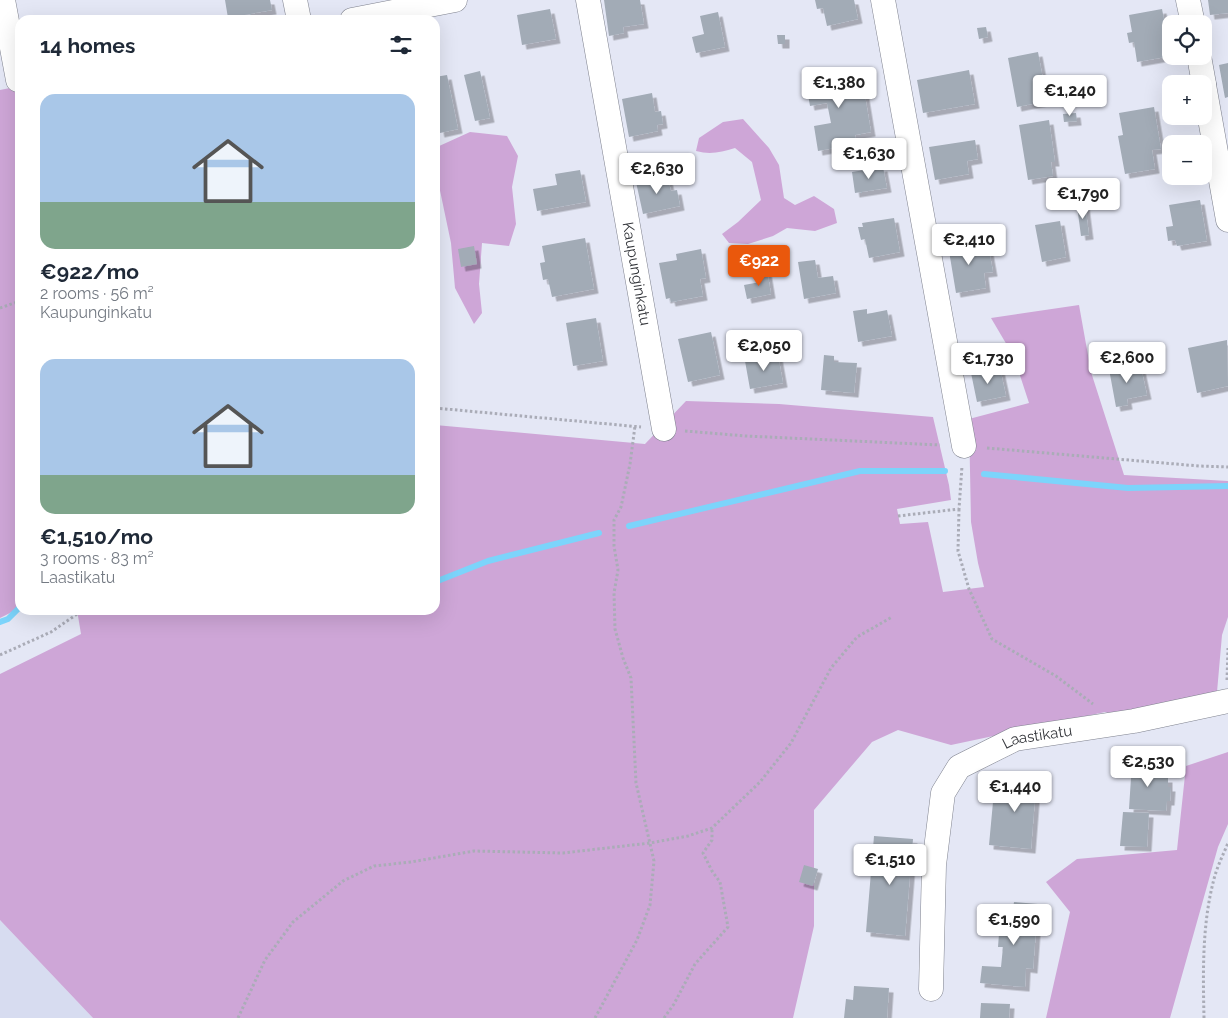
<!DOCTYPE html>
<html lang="en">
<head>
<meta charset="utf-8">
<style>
  body { margin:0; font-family:Raleway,sans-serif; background:#f2f2f3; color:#1f2937; height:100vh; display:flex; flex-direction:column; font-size:19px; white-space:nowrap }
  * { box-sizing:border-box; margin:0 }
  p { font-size:16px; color:#747a83 }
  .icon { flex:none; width:28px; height:28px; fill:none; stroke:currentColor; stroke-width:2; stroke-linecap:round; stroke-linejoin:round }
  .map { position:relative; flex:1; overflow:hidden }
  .sheet { position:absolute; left:15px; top:15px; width:425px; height:600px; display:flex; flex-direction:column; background:#fff; border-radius:15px; box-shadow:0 5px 20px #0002 }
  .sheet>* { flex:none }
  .buttons { position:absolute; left:1162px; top:15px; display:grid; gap:10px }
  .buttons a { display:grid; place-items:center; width:50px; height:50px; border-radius:10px; background:#fff; box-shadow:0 5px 20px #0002; font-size:25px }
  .price { position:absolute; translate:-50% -42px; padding:0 11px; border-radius:5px; background:#fff; color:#222; font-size:16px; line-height:32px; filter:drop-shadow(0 1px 2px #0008) }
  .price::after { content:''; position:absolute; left:50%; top:30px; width:15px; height:11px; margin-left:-8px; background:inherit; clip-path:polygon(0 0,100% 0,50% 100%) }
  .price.on { background:#ea580c; color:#fff }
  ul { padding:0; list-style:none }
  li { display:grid; align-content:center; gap:10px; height:265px; padding:0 25px }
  li span { display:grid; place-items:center; height:155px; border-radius:15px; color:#555 }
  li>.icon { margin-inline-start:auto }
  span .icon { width:90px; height:90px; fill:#fffc; stroke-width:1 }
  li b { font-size:21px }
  h2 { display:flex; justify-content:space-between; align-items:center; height:60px; padding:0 25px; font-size:21px }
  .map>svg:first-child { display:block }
  .built { fill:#d7dcf0 }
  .green { fill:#cea6d7 }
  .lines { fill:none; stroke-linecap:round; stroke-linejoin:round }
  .stream { stroke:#7cd4fb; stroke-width:6 }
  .building { fill:#a2abb6; filter:url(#shadow) }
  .minor-casing { stroke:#7f828e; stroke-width:25 }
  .path { stroke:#aaacb7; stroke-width:3; stroke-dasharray:2.5 2.5; stroke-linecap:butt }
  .minor { stroke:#fff; stroke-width:24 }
  .labels { text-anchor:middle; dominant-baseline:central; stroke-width:4; stroke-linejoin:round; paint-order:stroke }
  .street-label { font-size:15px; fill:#36383d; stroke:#fff }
</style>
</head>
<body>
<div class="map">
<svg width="1228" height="1018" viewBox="0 0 1228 1018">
  <defs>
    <filter id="shadow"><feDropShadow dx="4.5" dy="4.5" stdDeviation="0" flood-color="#0004"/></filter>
  </defs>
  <rect width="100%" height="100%" fill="#e4e7f5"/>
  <path class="built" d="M0,920L93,1018H0Z"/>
  <path class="green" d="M20,86V608L0,618V90Z
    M743,119L769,148L779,165L784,198L795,205L814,196L834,209L837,223L815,231L787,228L773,236L748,244L729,243L722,234L738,222L761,200L752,162L735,148C721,152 711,155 696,151L699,138L723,122Z
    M470,132L507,136L518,156L512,187L516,224L509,246L482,243L479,284L482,313L474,324L455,288L451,243L438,181L437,147Z
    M1079,305L1091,372L1124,475L1228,481V617L1222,635L1217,692L1112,714L1105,712L951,745L898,730L872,742L814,810V926L793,1018H93L0,920V674L81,634L77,610H435V425L645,444L686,401L779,404L933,417L949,485L951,500L897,509L900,524L928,522L943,592L984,587L978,563L971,522L969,419L1029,403L1014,357L991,318Z
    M1228,752V824L1218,847L1170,1018H1046L1070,912L1046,882L1077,859L1177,850L1186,766Z"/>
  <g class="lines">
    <path class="stream" d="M984,474L1128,488L1228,486
      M629,526L860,471H945
      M435,582L488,561L599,533
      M0,622L8,619L20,607"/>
  </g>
  <path class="building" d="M225,0H270L272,10L228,18Z
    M604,0H640L644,24L623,27L624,33L609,36Z
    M815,0H854L858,19L827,26L823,8L817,9Z
    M1208,0H1228V13L1210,15Z
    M550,9L556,39L522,45L517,15Z
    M1162,9L1171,56L1137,62L1134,42L1129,43L1127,33L1132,32L1129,15Z
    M718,12L725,47L696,53L692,37L704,34L700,16Z
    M63,16L64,20H42V19Z
    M986,27L988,37L979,39L977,28Z
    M777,35H785V44H778Z
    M1038,52L1047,101L1017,107L1008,58Z
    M1228,63V97L1225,98L1219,65Z
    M969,70L975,104L923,113L917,80Z
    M480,71L490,118L475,121L464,75Z
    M844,71L846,80L862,77L871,132L855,135L856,140L845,142L846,146L818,151L814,126L831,123L827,103L810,106L805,78Z
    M447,75L458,129L440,133L435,108V77Z
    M652,93L655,112L661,111L663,124L657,125L658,131L629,137L622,99Z
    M1154,107L1161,149L1152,150L1155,169L1125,174L1118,136L1123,135L1119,113Z
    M1076,113L1077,121L1064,122L1063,114Z
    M1049,120L1055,162H1051L1053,176L1028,180L1019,125Z
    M975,140L978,159L967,161L969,174L935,180L929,147Z
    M883,167L887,188L855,193L852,172Z
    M580,170L586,202L537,211L533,189L557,185L555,174Z
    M667,175L671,191L677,190L680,206L643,214L636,182Z
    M1200,200L1207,241L1177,246L1175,240L1168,241L1166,227L1173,226L1169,205Z
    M1085,204L1089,235L1081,236L1077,206Z
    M894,218L900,252L869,258L865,239L861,240L858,227H863L862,223Z
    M1060,221L1066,257L1042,262L1035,225Z
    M585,238L594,289L552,297L548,279L543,280L540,263L545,262L542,246Z
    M979,240L981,252L989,250L993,272L984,273L986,288L956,293L948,245Z
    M474,246L477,264L461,267L458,249Z
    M701,249L706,278L700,279L703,296L671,302L670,298L666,299L659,263L677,260L676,254Z
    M815,260L818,278L833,276L836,293L804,299L798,262Z
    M767,270L771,294L747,299L744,285L760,282L758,272Z
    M867,309V314L887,310L892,336L858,342L853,311Z
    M596,318L603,361L573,366L566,323Z
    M711,332L720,375L688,382L678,339Z
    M1227,340L1228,386L1197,393L1188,348Z
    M778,355L783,383L750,389L745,361Z
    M824,355L834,356V362L857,363L854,393L821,390Z
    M1140,363L1147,395L1127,399L1128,405L1116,407L1109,369Z
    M1000,368L1006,396L977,402L971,373Z
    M1132,762L1160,764L1159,778H1168V787H1171L1170,801H1167L1166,811L1129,809Z
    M1006,772L1037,774L1031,849L989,845L993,802L1003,803Z
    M1123,812L1149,813L1147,847L1120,846Z
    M874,836L913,839L905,936L866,932Z
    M804,865L818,869L813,886L799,882Z
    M1014,902L1038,904L1033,969L1026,968L1025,987L980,983L982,966L1001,967L1003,947H998L1001,907L1013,908Z
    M854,986L889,988L887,1018H844L846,999L853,1000Z
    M981,1003L1010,1004L1009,1018H980Z"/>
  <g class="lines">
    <defs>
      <g id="minor">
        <path d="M3,0L18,80"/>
        <path d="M295,0L299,20"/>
        <path id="s1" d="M588,0L664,429"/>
        <path d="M883,0L964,446"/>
        <path d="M1188,0L1193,24"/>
        <path d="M352,20L455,0"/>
        <path d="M1199,56L1204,84"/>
        <path d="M1204,85L1228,220"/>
        <path id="s2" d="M931,989L934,865L943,793L959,767L1015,739L1134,721L1228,701"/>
      </g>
    </defs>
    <use href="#minor" class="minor-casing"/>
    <path class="path" d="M19,102L20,111
      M0,308L20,301
      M435,408L641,427
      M685,431L746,436L940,445
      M987,448L1199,466L1228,467
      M959,509L958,551L969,589L992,639L1056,676L1093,704
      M898,516L959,509L962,466
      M0,655L51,632L83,610
      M1227,680L1228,648
      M238,1018L265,960L293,922L343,881L374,866L411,862L474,851L563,853L650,843L688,836L712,828L760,782L791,743L831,668L857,637L892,617
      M595,1018L637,940L650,905L654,861L636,783L631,678L623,658L615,629L614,593L618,570L614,546V520L621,507L630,464L635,426
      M664,1018L674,1004L695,964L728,927L720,882L712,871L703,853L712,840V828
      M1204,1018C1203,972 1202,924 1214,879C1217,867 1223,855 1228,843"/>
    <use href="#minor" class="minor"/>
  </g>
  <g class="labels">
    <g class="street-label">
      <text stroke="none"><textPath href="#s1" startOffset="278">Kaupunginkatu</textPath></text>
      <text stroke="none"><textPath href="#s2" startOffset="312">Laastikatu</textPath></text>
    </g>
  </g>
</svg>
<div class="buttons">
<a><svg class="icon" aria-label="locate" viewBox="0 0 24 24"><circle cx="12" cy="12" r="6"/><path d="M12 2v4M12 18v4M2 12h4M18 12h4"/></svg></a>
<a>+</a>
<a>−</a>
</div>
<b class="price" style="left:839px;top:109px">€1,380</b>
<b class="price" style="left:1070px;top:117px">€1,240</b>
<b class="price" style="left:869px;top:180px">€1,630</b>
<b class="price" style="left:657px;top:195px">€2,630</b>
<b class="price" style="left:1083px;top:220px">€1,790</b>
<b class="price" style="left:969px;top:266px">€2,410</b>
<b class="price on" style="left:759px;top:287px">€922</b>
<b class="price" style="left:764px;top:372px">€2,050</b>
<b class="price" style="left:1127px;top:384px">€2,600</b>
<b class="price" style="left:988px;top:385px">€1,730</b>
<b class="price" style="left:1148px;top:788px">€2,530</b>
<b class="price" style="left:1015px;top:813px">€1,440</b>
<b class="price" style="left:890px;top:886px">€1,510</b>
<b class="price" style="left:1014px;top:946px">€1,590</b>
<section class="sheet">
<h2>14 homes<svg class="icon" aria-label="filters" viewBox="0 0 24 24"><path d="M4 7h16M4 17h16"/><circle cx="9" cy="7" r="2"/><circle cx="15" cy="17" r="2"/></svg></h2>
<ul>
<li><span style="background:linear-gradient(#a9c7e8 70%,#7fa58c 0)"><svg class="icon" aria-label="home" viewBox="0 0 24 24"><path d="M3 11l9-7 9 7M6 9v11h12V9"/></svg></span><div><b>€922/mo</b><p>2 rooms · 56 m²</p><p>Kaupunginkatu</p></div></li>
<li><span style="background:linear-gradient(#a9c7e8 75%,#7fa58c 0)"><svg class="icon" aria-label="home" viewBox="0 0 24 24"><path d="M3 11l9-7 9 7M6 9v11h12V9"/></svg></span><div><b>€1,510/mo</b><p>3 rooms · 83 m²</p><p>Laastikatu</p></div></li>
</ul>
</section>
</div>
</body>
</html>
